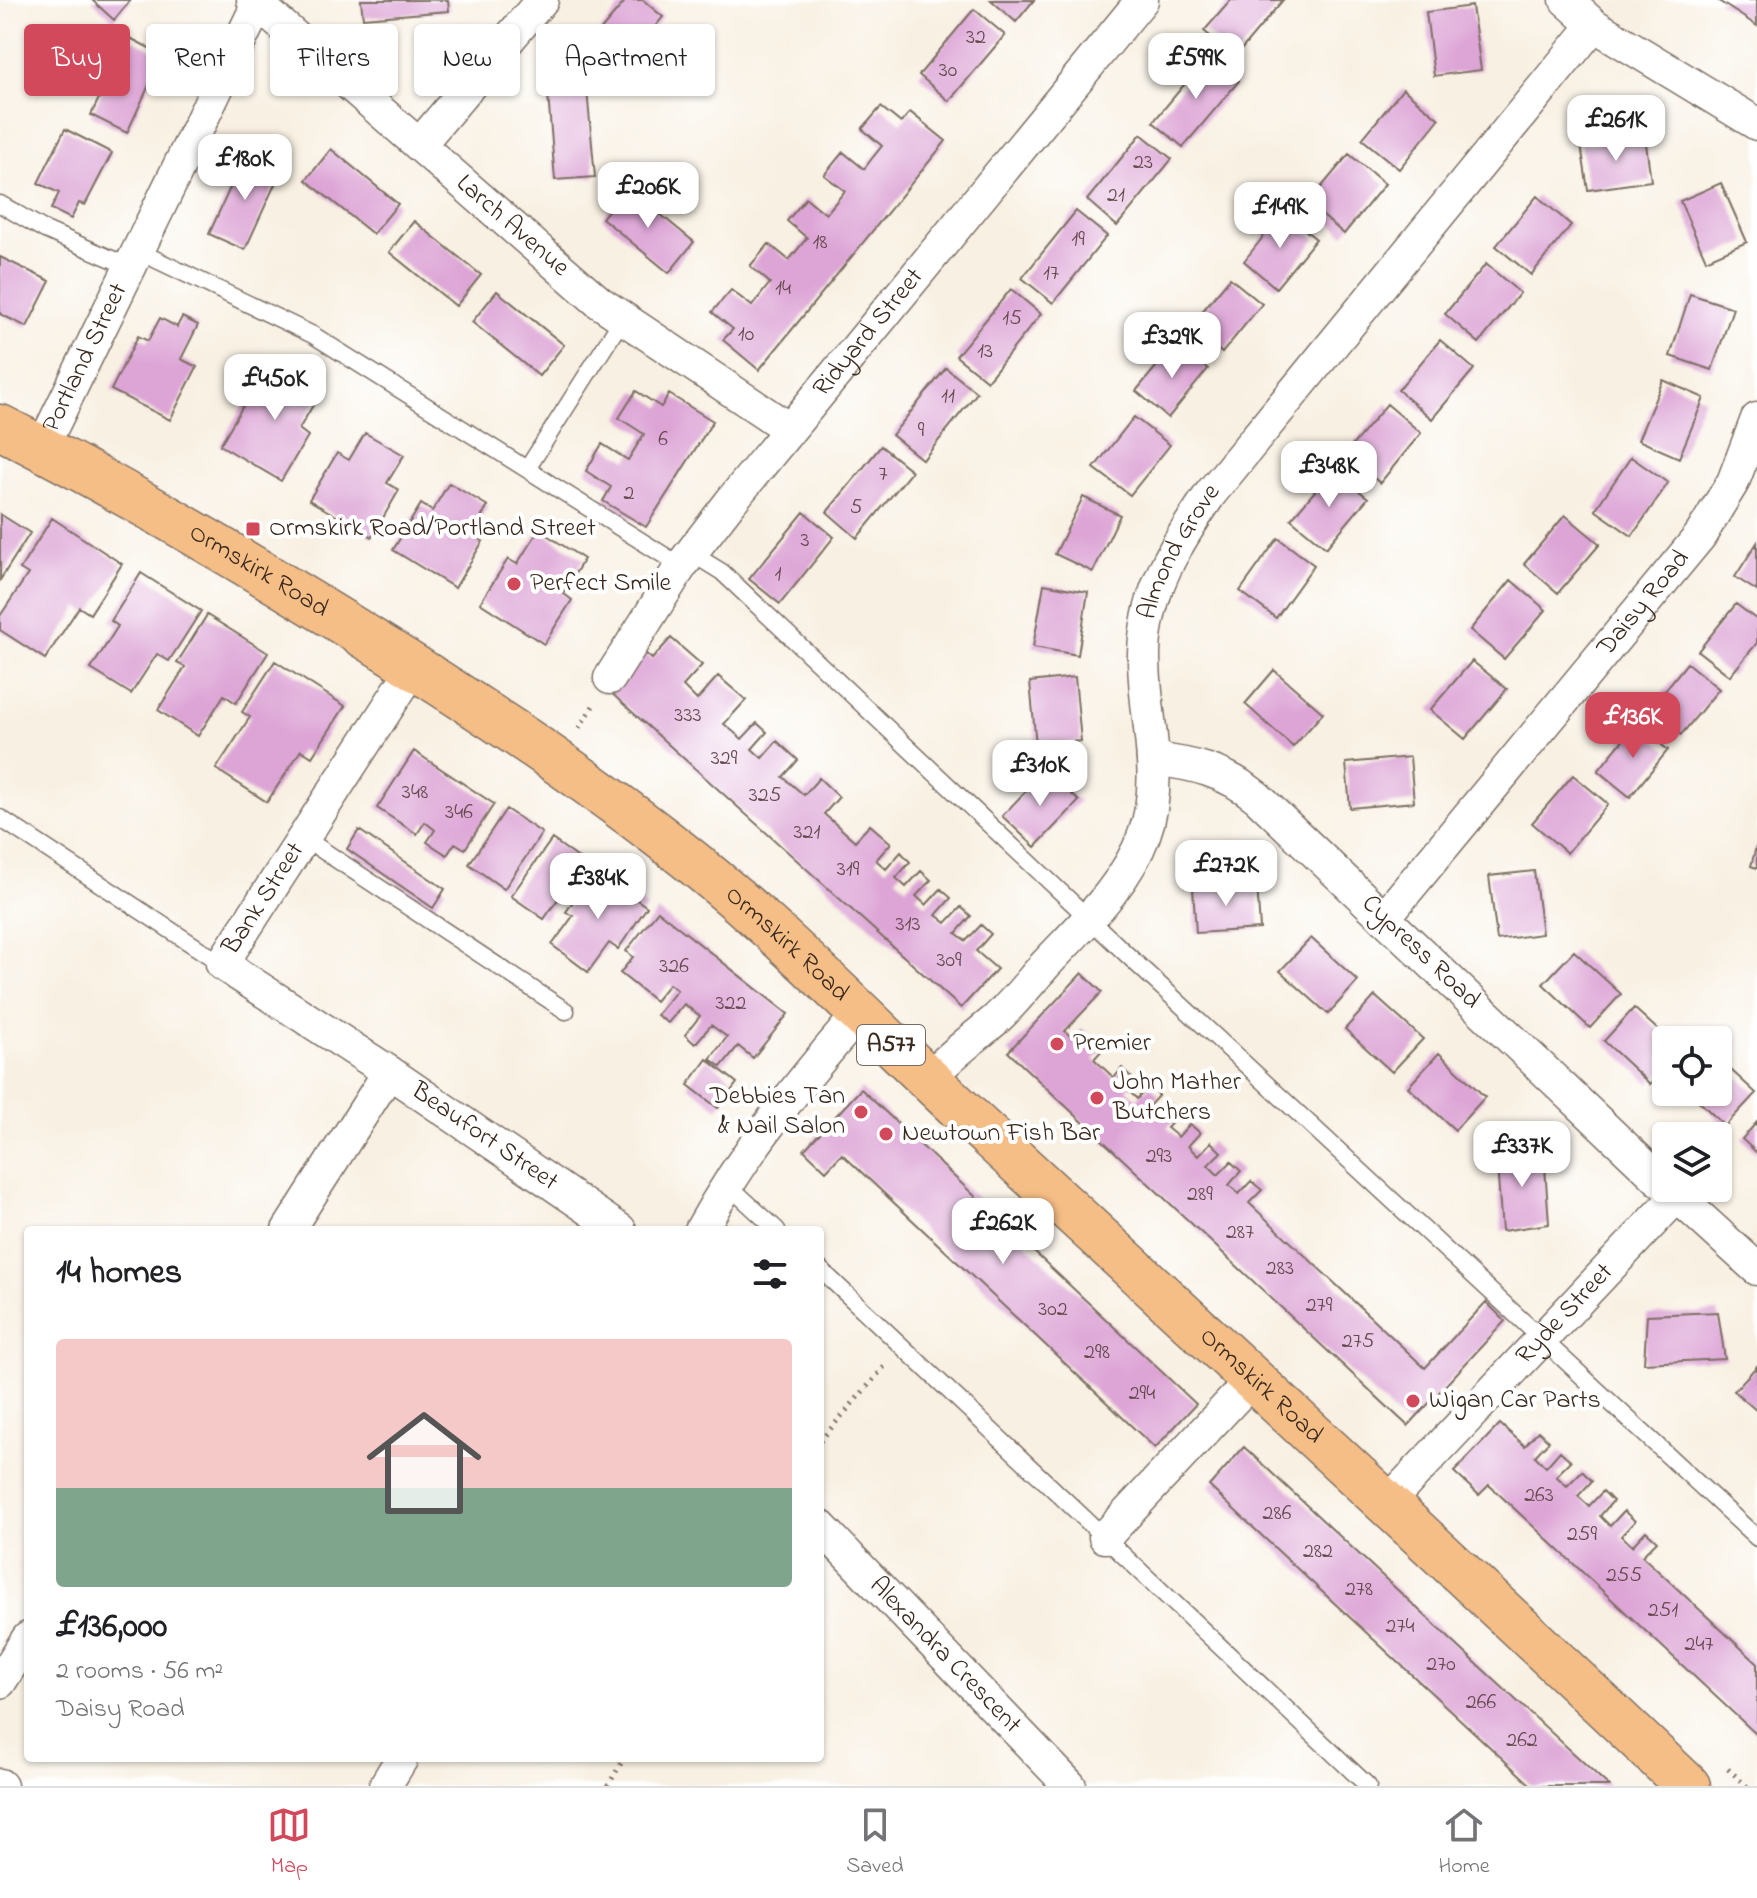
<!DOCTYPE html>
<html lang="en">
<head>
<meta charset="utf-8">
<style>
  body { margin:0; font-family:"Indie Flower",sans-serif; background:#f2f2f2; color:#202124; height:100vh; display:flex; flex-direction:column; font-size:30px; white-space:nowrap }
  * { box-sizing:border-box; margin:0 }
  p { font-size:26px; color:#757577 }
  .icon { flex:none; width:44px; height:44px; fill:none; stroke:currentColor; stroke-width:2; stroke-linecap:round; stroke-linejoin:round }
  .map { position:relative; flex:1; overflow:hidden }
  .drawer { position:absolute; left:24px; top:1226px; width:800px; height:536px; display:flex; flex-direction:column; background:#fff; border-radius:8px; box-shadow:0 2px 6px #0004 }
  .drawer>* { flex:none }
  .banner { position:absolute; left:24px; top:24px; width:800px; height:72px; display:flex; gap:16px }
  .tools { position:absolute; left:1652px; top:1026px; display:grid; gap:16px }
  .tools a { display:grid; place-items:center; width:80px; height:80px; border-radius:8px; background:#fff; box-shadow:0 2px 6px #0004; font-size:40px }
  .price { position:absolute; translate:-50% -68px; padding:0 18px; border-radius:16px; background:#fff; color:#222; font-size:26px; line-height:52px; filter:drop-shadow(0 2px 4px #0008) }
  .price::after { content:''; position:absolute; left:50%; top:48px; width:24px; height:18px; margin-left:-12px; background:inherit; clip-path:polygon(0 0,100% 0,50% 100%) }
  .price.current { background:#d1495b; color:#fff }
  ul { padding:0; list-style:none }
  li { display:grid; align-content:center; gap:16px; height:424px; padding:0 32px }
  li+li { border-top:2px solid #e0e0e0 }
  li span { display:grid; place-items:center; height:248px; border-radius:8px; color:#555 }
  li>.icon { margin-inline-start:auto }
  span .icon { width:144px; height:144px; fill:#fffc; stroke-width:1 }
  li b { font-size:34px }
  h2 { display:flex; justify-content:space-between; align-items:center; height:96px; padding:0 32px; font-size:34px }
  .chip { padding:0 28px; border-radius:8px; background:#fff; box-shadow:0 2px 6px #0004; font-size:28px; line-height:72px }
  .chip.current { background:#d1495b; color:#fff }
  .tabs { display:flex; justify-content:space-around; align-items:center; height:112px; border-top:2px solid #e0e0e0; background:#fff; font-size:22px; color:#757577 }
  .tabs a { display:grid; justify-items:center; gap:4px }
  .tabs .current { color:#d1495b }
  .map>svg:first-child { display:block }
  .building { fill:#dda5d6 }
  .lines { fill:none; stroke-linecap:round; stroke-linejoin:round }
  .lane-casing { stroke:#7d6f63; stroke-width:19 }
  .street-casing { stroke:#7d6f63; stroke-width:35 }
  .highway-casing { stroke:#7d6f63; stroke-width:47 }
  .path { stroke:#7d6f63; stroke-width:5; stroke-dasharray:2 6; stroke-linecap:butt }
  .lane { stroke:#fff; stroke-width:16 }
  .street { stroke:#fff; stroke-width:32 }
  .highway { stroke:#f6be87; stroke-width:44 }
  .poi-dot { fill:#d1495b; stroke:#fff; stroke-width:3 }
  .labels { text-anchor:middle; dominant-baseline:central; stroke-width:8; stroke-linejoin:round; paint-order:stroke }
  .number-label { font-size:22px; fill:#64494c }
  .shield { fill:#fff; stroke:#766a62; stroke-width:2 }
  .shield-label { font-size:24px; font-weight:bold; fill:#3b2a1e }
  .street-label { font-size:26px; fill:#3b2a1e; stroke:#fff }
  .poi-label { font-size:26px; fill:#3b2a1e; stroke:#fff; text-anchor:start }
</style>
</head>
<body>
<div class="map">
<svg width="1757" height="1786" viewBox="0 0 1757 1786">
  <rect width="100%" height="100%" fill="#fff"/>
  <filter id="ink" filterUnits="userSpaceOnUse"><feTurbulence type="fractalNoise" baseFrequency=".0125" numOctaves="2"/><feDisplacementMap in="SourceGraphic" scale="16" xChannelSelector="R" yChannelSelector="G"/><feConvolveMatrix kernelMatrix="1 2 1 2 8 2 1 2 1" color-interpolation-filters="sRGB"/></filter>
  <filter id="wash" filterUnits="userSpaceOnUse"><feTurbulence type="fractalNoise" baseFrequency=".006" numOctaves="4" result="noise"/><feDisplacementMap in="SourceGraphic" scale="32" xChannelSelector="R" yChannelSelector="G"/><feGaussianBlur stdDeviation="1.8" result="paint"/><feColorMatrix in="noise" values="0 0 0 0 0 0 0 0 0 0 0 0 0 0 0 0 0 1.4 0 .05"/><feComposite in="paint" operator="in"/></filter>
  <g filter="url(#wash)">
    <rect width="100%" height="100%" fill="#f8f0e2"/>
    <g id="blocks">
      <path class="building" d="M92,0H131L114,20Z
        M361,0H448L449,11L363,18Z
        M626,0H643L663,17L608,84L577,58Z
        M991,0H1034L1016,22Z
        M1231,0H1283L1235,57L1204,31Z
        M1717,0H1757V26L1745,18Z
        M1472,6L1481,70L1434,76L1426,12Z
        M974,9L1005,35L949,101L919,75Z
        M128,37L163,55L127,133L91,115Z
        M1208,56L1239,81L1183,147L1153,122Z
        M1403,89L1439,119L1399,169L1362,139Z
        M587,90L595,177L555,180L548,94Z
        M881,107L901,123L910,112L946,141L759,370L723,340L733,329L712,312L731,290L752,306L770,283L750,266L769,244L789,260L807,238L787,221L806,198L826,214L845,191L824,175L843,152L864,169L873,157L882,146L862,129Z
        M65,129L112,153L85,205L79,203L71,219L51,209L59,193L38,183Z
        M1141,134L1172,159L1117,226L1087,200Z
        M1645,136L1651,181L1588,190L1581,145Z
        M331,149L398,204L373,234L306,180Z
        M1349,154L1385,184L1344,234L1308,203Z
        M245,155L281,171L245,250L209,234Z
        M1721,183L1747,242L1706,260L1680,201Z
        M627,187L694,242L669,273L602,218Z
        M1537,196L1571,225L1531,275L1496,246Z
        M1076,211L1107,236L1053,303L1022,278Z
        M1283,212L1316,239L1276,288L1244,261Z
        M414,221L481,275L456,306L389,252Z
        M0,257L50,281L27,327L0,314Z
        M1486,264L1520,293L1479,343L1445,314Z
        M1230,278L1262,304L1222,353L1190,326Z
        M1011,289L1041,314L987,381L956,356Z
        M497,291L564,345L539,376L472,322Z
        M1690,294L1733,308L1712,370L1670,356Z
        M182,317L198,325L181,359L197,367L170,420L111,390L138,336L148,341L160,318L177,327Z
        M1440,340L1474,369L1432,419L1398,390Z
        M1176,343L1208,369L1168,418L1136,391Z
        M285,359L326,383L299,429L308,436L281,481L220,445L247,399L258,405Z
        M946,368L977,393L923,460L892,435Z
        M1663,380L1704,398L1679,458L1638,440Z
        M636,391L661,407L669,394L713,421L646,527L603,501L611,487L586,471L602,444L628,460L644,434L619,418Z
        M1387,404L1421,433L1380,483L1345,454Z
        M1134,417L1170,445L1130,495L1094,468Z
        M365,433L404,455L387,483L399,490L372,537L309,500L337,453L349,460Z
        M881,446L912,471L857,538L827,512Z
        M1631,457L1668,483L1632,536L1595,510Z
        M1333,470L1368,498L1326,548L1291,519Z
        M449,483L488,506L471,534L483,541L455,588L393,550L421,504L432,511Z
        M1083,497L1120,515L1093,572L1055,554Z
        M804,512L834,537L780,604L749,579Z
        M0,514L30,533L0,580Z
        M1565,515L1600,544L1558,593L1524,564Z
        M52,518L122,564L90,614L79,607L45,659L0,630V616L28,574L20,569Z
        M539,530L584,559L563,593L572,600L544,644L480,603L508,559L517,564Z
        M1278,538L1314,565L1276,618L1240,591Z
        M1757,543V591L1735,577Z
        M141,573L201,611L169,661L157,654L131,694L91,669L118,626L111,621Z
        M1511,580L1546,610L1504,659L1470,630Z
        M1044,584L1088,592L1078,655L1033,647Z
        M1736,604L1757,620V643L1730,676L1698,651Z
        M207,615L268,653L236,703L224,695L198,736L158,710L185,667L177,663Z
        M671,638L702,665L683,686L697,700L718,676L746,700L724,724L742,739L757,723L767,732L752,749L762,758L777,741L787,750L798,760L783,777L804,795L819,778L839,797L824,814L855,841L870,825L891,843L876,860L886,869L901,852L910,862L896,878L906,887L921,871L931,880L916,896L926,905L941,889L951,898L936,915L946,923L961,907L971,916L956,933L966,941L981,925L991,934L976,951L997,969L961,1008L610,692L645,653L652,659Z
        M275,661L345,706L312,757L301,750L267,802L216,769L250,717L242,712Z
        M1472,661L1507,689L1465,739L1430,710Z
        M1687,663L1719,689L1681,735L1649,710Z
        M1274,670L1323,713L1293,747L1245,704Z
        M1075,677L1081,741L1036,745L1030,682Z
        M1636,724L1668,750L1630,797L1598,771Z
        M414,751L494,804L465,849L455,843L447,855L427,842L435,830L425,822L417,834L377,808Z
        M1410,757L1414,802L1350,808L1346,763Z
        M1046,770L1079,801L1035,847L1002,816Z
        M1573,775L1608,804L1567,853L1532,823Z
        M506,809L542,833L504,889L469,864Z
        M359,830L445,889L433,908L347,849Z
        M552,839L584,862L544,919L511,896Z
        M1756,847H1757V868L1751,866Z
        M595,870L647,907L618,949L609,943L588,972L552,945L573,916L566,912Z
        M1534,871L1542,934L1497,940L1489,876Z
        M1257,884L1260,929L1196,933L1193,888Z
        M658,911L788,1014L753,1058L738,1046L721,1067L710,1059L727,1037L711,1025L695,1044L685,1035L700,1016L684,1004L668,1023L657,1015L677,990L669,984L655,1001L620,973L633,957L626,951Z
        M1311,938L1358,981L1328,1014L1280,971Z
        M1574,951L1621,994L1590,1028L1543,984Z
        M1082,973L1102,992L1065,1031L1073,1039L1082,1029L1103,1049L1094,1059L1114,1078L1122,1068L1135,1081L1127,1089L1137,1099L1150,1085L1159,1095L1147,1108L1157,1118L1170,1104L1180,1114L1167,1128L1178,1137L1190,1124L1200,1133L1188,1146L1198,1156L1211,1142L1221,1152L1208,1165L1218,1175L1231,1162L1241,1171L1229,1185L1239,1194L1251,1181L1262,1190L1249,1203L1425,1368L1486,1302L1505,1321L1408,1426L1008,1052Z
        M1375,996L1423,1039L1392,1072L1345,1029Z
        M1634,1008L1669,1040H1666V1067L1650,1084L1604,1041Z
        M1439,1053L1485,1097L1455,1130L1408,1087Z
        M1718,1058L1756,1093L1725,1126L1689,1092H1718Z
        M707,1059L737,1083L718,1108L688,1085Z
        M861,1089L1196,1404L1155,1448L842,1154L826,1171L804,1150Z
        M1757,1122V1153L1742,1139Z
        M1523,1149V1154L1544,1152L1549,1224L1502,1231L1496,1151Z
        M1718,1312L1725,1359L1644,1363L1647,1315Z
        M1757,1366V1411L1734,1391Z
        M1500,1424L1525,1446L1538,1431L1549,1441L1535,1456L1546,1467L1560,1451L1571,1461L1556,1476L1567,1486L1582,1471L1592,1481L1578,1496L1589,1506L1603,1491L1613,1501L1600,1516L1610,1526L1624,1511L1635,1521L1621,1536L1632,1546L1646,1531L1657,1541L1642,1556L1757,1663V1735L1489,1485L1479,1495L1454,1472Z
        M1244,1447L1448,1637L1609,1786H1532L1290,1562L1209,1486Z"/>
    </g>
  </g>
  <g filter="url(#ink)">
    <use href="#blocks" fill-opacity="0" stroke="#7d6f63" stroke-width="2"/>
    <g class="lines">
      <defs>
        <path id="lane" d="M0,204L45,230L128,266
          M136,250L313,335L681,566
          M527,469L623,318
          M691,553L722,572L1138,965L1757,1538
          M0,818L222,964
          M304,838L566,1011
          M726,1183L777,1230
          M820,1269L1368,1786"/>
        <g id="street">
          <path id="s1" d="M253,0L599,302L789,429"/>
          <path d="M1566,0L1594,25L1757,124"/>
          <path d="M419,145L542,0"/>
          <path id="s2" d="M42,448L258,4"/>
          <path id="s3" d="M414,667L222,964L389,1072L620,1230"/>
          <path id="s4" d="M610,678L681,566L732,500L1142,0"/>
          <path id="s5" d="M1153,759C1194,764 1225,771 1257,797L1666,1186"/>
          <path id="s6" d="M1384,918L1700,536L1733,482L1757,419"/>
          <path id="s7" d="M927,1080C948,1057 972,1040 995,1020C1013,1004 1029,983 1045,965C1081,926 1125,887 1144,835C1166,777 1143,714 1144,654C1145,592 1177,542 1211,493L1594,25"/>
          <path d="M1668,1188L1757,1269"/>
          <path d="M288,1230L389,1072"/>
          <path d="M701,1230C745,1150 800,1082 859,1014"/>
          <path id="s8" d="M1388,1502L1677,1196"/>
          <path id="s9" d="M820,1526L1070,1786"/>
          <path d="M1105,1537L1253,1379"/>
          <path d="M0,1682L28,1638"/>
          <path d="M0,1785L1,1786"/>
          <path d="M385,1786L402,1758"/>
        </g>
        <g id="highway">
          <path id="s10" d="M0,427C117,486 230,553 342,622C457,693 570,766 677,850C789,937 886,1042 991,1138C1225,1353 1458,1568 1688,1786"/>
        </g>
      </defs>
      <use href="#lane" class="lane-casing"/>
      <use href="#street" class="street-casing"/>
      <use href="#highway" class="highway-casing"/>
      <path class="path" d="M579,728L593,706
        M820,1441L885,1366
        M1728,1769L1747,1786
        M608,1786L624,1758"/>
      <use href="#lane" class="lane"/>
      <use href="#street" class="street"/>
      <use href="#highway" class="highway"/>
    </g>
  </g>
  <g class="poi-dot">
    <rect x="245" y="521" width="16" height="16" rx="4"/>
    <circle cx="514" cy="584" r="8"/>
    <circle cx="1057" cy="1044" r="8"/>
    <circle cx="1097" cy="1098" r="8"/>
    <circle cx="861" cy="1112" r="8"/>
    <circle cx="886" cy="1134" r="8"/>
    <circle cx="1413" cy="1401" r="8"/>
  </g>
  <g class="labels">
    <g class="number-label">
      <text x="976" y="38">32</text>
      <text x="948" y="71">30</text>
      <text x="1143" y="163">23</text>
      <text x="1116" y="196">21</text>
      <text x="1078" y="240">19</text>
      <text x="820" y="243">18</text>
      <text x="1051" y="274">17</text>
      <text x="783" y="289">14</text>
      <text x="1012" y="319">15</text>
      <text x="746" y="335">10</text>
      <text x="985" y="352">13</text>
      <text x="948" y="397">11</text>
      <text x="921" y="431">9</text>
      <text x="663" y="440">6</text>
      <text x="883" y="475">7</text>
      <text x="629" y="494">2</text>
      <text x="856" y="508">5</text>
      <text x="805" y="541">3</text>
      <text x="778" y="575">1</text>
      <text x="688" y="716">333</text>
      <text x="724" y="759">329</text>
      <text x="415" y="793">348</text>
      <text x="765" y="796">325</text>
      <text x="459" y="813">346</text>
      <text x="807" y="833">321</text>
      <text x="848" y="870">319</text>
      <text x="908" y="925">313</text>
      <text x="949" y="961">309</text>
      <text x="674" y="967">326</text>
      <text x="731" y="1004">322</text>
      <text x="1159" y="1157">293</text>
      <text x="1200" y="1195">289</text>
      <text x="1240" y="1233">287</text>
      <text x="1280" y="1269">283</text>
      <text x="1319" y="1306">279</text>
      <text x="1053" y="1310">302</text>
      <text x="1358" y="1342">275</text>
      <text x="1097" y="1353">298</text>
      <text x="1142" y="1394">294</text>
      <text x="1539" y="1496">263</text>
      <text x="1277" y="1514">286</text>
      <text x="1582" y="1535">259</text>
      <text x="1318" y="1552">282</text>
      <text x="1624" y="1576">255</text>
      <text x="1359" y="1590">278</text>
      <text x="1663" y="1611">251</text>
      <text x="1400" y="1627">274</text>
      <text x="1699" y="1645">247</text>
      <text x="1441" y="1665">270</text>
      <text x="1481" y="1703">266</text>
      <text x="1522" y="1741">262</text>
    </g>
    <rect class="shield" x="857" y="1025" width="68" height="40" rx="6"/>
    <g class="shield-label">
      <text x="891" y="1045">A577</text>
    </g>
    <g class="street-label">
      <text stroke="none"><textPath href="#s1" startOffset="344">Larch Avenue</textPath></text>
      <text stroke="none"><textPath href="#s4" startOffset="432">Ridyard Street</textPath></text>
      <text stroke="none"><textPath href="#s2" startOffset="100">Portland Street</textPath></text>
      <text stroke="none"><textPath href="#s7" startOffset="622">Almond Grove</textPath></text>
      <text stroke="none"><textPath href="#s10" startOffset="296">Ormskirk Road</textPath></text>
      <text stroke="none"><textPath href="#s6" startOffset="408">Daisy Road</textPath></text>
      <text transform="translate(264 899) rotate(-57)">Bank Street</text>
      <text stroke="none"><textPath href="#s10" startOffset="944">Ormskirk Road</textPath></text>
      <text stroke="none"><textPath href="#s5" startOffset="338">Cypress Road</textPath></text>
      <text stroke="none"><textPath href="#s3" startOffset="668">Beaufort Street</textPath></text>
      <text stroke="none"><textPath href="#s8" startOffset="258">Ryde Street</textPath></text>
      <text stroke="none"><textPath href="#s10" startOffset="1592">Ormskirk Road</textPath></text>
      <text stroke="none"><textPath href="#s9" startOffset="180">Alexandra Crescent</textPath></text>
    </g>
    <g class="poi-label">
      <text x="269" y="529">Ormskirk Road/Portland Street</text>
      <text x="530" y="584">Perfect Smile</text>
      <text x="1073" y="1044">Premier</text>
      <text x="1113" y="1083">John Mather<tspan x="1113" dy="30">Butchers</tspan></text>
      <text x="845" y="1097" text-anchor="end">Debbies Tan<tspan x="845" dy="30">&amp; Nail Salon</tspan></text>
      <text x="902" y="1134">Newtown Fish Bar</text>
      <text x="1429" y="1401">Wigan Car Parts</text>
    </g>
  </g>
</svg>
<div class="tools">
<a><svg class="icon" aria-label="locate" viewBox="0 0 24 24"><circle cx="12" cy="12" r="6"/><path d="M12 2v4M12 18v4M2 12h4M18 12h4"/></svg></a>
<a><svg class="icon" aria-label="layers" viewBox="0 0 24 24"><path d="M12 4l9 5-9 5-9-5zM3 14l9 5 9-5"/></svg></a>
</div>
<b class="price" style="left:1196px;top:101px">£599K</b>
<b class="price" style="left:1616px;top:163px">£261K</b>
<b class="price" style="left:245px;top:202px">£180K</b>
<b class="price" style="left:648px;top:230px">£206K</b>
<b class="price" style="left:1280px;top:250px">£149K</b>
<b class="price" style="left:1172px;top:380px">£329K</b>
<b class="price" style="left:275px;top:422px">£450K</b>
<b class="price" style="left:1329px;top:509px">£348K</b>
<b class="price current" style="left:1633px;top:760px">£136K</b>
<b class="price" style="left:1040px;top:808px">£310K</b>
<b class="price" style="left:1226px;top:908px">£272K</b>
<b class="price" style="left:598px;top:921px">£384K</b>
<b class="price" style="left:1522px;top:1189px">£337K</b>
<b class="price" style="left:1003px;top:1266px">£262K</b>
<div class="banner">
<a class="chip current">Buy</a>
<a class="chip">Rent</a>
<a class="chip">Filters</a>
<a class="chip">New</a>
<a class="chip">Apartment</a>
</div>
<section class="drawer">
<h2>14 homes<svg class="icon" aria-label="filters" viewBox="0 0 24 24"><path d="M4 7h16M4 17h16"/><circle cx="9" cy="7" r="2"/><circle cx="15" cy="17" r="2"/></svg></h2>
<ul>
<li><span style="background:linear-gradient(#f6c9c9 60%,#7fa58c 0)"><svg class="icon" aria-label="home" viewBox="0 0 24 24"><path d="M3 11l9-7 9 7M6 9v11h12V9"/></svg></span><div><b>£136,000</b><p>2 rooms · 56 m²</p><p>Daisy Road</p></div></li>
</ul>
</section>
</div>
<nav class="tabs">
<a class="current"><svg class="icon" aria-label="map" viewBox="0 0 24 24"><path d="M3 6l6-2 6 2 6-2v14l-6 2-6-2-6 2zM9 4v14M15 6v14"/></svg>Map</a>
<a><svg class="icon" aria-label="saved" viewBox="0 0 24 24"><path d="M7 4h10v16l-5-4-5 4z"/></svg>Saved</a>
<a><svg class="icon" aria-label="home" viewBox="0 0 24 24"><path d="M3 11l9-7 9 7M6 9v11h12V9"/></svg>Home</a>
</nav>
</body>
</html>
